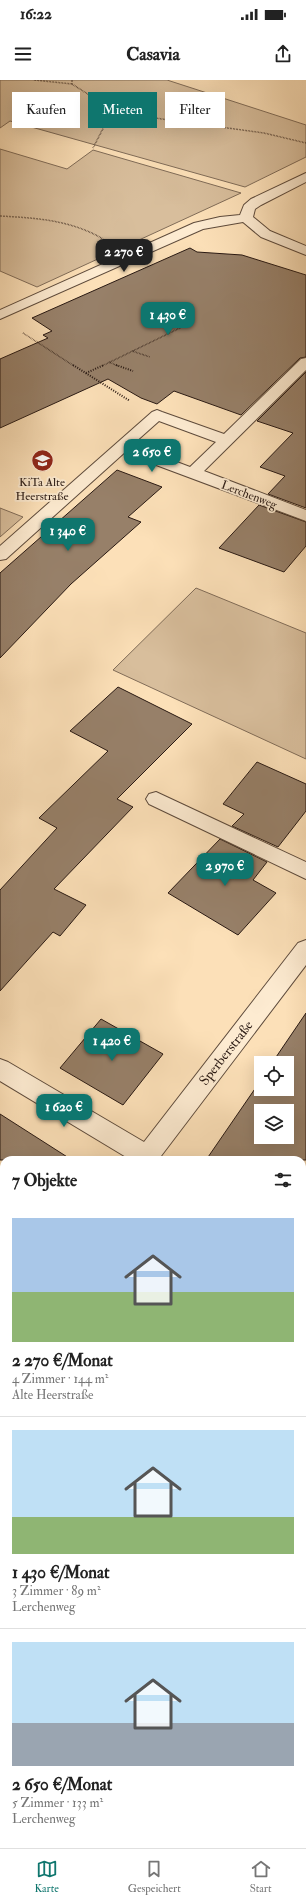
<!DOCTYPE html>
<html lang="de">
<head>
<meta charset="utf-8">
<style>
  body { margin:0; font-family:"IM FELL Double Pica",serif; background:#f2f2f2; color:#222; height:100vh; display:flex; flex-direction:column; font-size:15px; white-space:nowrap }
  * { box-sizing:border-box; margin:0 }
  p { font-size:13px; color:#767676 }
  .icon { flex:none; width:22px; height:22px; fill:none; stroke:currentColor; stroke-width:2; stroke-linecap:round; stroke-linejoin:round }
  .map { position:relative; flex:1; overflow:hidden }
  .drawer { position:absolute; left:0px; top:1076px; width:306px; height:692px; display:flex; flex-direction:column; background:#fff; border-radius:12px 12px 0 0; box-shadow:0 4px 16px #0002 }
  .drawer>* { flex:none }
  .banner { position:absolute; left:12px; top:12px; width:282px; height:36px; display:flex; gap:8px }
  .controls { position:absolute; left:254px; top:976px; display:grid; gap:8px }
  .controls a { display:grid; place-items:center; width:40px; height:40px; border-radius:0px; background:#fff; box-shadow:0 4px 16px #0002; font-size:20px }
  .price { position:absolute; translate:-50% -34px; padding:0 9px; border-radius:8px; background:#0f766e; color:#fff; font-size:13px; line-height:26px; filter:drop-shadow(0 1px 2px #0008) }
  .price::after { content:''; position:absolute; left:50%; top:24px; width:12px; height:9px; margin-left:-6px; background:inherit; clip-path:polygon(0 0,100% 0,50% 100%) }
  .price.selected { background:#222; color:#fff }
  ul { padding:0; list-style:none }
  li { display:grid; align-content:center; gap:8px; height:212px; padding:0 12px }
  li+li { border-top:1px solid #e0e0e0 }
  li span { display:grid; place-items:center; height:124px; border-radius:0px; color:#555 }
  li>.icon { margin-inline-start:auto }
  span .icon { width:72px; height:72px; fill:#fffc; stroke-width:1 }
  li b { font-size:17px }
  h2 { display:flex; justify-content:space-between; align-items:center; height:48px; padding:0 12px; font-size:17px }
  .tag { padding:0 14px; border-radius:0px; background:#fff; box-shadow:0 4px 16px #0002; font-size:14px; line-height:36px }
  .tag.selected { background:#0f766e; color:#fff }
  .status { display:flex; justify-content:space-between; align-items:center; height:28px; padding:0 20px; background:#fff; direction:ltr }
  .status svg { height:11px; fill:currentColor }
  header { display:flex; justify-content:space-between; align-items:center; height:52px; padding:0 12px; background:#fff; font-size:18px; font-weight:700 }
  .tab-bar { display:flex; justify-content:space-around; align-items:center; height:56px; border-top:1px solid #e0e0e0; background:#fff; font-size:11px; color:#767676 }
  .tab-bar a { display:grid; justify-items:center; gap:2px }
  .tab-bar .selected { color:#0f766e }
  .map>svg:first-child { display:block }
  .green { fill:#d8be9c; stroke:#806c58 }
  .building { fill:#978069; stroke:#291913; fill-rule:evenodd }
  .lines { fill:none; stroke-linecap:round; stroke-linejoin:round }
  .minor-casing { stroke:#5e4b3c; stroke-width:2 }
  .path-far2 { stroke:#291913; stroke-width:1.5; stroke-dasharray:0.5 1; stroke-linecap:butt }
  .path-far1 { stroke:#291913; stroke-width:2; stroke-dasharray:1 1.5; stroke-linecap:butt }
  .path { stroke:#291913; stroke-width:3.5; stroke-dasharray:1.5 2.5; stroke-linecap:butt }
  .minor { fill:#fdebd1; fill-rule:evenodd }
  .labels { text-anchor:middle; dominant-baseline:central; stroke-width:3.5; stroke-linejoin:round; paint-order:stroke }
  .far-poi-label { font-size:12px; fill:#291913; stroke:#fdebd1 }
  .far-street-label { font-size:12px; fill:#291913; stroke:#fdebd1 }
  .street-label { font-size:14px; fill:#291913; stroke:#fdebd1 }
</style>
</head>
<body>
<div class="status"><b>16:22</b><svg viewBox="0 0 49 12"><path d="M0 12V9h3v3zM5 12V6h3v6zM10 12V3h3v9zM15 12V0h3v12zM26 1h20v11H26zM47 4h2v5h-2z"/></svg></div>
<header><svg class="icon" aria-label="menu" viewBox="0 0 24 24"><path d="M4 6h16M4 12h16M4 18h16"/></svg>Casavia<svg class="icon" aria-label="share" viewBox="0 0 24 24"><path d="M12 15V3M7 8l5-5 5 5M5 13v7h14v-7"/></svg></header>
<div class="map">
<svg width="306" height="1768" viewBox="0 0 306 1768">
  <rect width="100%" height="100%" fill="#fce0b8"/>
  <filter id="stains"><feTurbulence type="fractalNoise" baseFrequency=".005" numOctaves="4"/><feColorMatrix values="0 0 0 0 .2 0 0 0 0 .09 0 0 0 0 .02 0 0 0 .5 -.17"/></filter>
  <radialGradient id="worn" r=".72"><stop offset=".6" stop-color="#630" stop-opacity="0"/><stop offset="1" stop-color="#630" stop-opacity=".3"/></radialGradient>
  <path class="green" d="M0,0H167L306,45V77L245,107L10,41L0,48Z
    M0,69L67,89L93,70L241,113L37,207L0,191Z
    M0,428L23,437L0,457Z
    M196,508L306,553V679L113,590Z"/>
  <path class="building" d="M190,168L197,172L242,175L306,195V277L300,278L241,335L174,311L157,324L141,318L108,299L0,348V279L48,258L43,255L52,251L32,238Z
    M306,292V428L268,414L285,396L260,387L293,353L257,341Z
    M117,390L162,407L128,437L141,442L71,504L0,578V493Z
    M259,425L306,442V466L284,492L219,468Z
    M118,607L192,644L117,719L133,727L54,809L86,825L60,856L53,852L0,911V810L57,748L39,738L108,671L70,651Z
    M257,682L306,704V731L278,767L232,746L244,734L223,724Z
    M220,759L267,782L253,800L276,813L238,855L168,813Z
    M306,933V1080H206L261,1000V1009H287V983H272ZM261,1031H287V1057H261Z
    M101,939L163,974L123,1025L60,988Z
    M0,1034L72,1080H0Z"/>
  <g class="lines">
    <defs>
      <path id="minor" d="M306,93V102L261,125L255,129L253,137L270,151L306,166V175L261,157L243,142L203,149L0,239V230L194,143L220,137L240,135L244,125L251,119Z
        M306,278V290L204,391L306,430V441L124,373L6,479L0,480V466L152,332L157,330L162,332L224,354L301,279ZM159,341L216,362L190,387L132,365Z
        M156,712L306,782V799L149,724L146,719L149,714Z
        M306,860V885L158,1080H131L0,1001V979L8,982L144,1062L298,863Z
        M0,1184L4,1185V1211L0,1210Z
        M4,1246V1275L0,1277V1248Z
        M302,1394L306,1396V1425L302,1424Z
        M306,1508V1543L302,1545V1510Z
        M0,1550L4,1552V1584L0,1582Z
        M141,1764H175L174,1768H140Z"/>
    </defs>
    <use href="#minor" class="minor-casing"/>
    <path class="path-far2" d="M34,0L72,4
      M72,0V4L105,25L126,34L264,53L306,63
      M93,68L113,29
      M0,136C36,138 71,140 103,159
      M23,253L74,286
      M132,271L150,277
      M109,282L118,286
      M102,286L186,245"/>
    <path class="path-far1" d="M73,285L130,321
      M116,285L133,291
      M86,293L104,285"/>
    <path class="path" d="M302,1229L306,1223"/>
    <use href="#minor" class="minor"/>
  </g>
  <defs>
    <symbol id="school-disc" viewBox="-11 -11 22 22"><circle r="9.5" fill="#8f2418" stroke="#fdebd1"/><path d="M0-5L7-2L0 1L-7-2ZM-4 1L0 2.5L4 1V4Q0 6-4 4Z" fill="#fff"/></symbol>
  </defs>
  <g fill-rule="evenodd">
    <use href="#school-disc" x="30" y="368" width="25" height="25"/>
  </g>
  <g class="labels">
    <g class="far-poi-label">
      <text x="42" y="402">KiTa Alte<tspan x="42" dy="14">Heerstraße</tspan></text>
    </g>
    <g class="far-street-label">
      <text transform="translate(249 415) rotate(21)">Lerchenweg</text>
    </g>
    <g class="street-label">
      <text transform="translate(226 973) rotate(-52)">Sperberstraße</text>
    </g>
  </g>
  <rect width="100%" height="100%" filter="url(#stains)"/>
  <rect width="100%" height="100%" fill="url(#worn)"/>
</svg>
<div class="controls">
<a><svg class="icon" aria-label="locate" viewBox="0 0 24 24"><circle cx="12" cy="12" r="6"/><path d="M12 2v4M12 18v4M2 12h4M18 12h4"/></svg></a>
<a><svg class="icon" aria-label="layers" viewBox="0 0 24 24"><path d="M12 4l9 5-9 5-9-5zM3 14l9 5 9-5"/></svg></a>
</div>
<b class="price selected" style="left:124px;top:193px">2 270 €</b>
<b class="price" style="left:168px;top:256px">1 430 €</b>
<b class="price" style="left:152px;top:393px">2 650 €</b>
<b class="price" style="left:68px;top:472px">1 340 €</b>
<b class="price" style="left:225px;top:807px">2 970 €</b>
<b class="price" style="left:112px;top:982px">1 420 €</b>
<b class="price" style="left:64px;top:1048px">1 620 €</b>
<div class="banner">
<a class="tag">Kaufen</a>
<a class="tag selected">Mieten</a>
<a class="tag">Filter</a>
</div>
<section class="drawer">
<h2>7 Objekte<svg class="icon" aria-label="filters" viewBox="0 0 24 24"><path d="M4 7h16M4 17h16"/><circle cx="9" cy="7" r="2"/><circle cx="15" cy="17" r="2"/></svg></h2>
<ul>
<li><span style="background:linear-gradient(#a9c7e8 60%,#8fb573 0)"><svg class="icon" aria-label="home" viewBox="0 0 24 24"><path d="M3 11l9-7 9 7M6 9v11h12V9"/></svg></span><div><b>2 270 €/Monat</b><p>4 Zimmer · 144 m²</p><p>Alte Heerstraße</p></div></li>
<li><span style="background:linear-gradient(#bfe0f5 70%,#8fb573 0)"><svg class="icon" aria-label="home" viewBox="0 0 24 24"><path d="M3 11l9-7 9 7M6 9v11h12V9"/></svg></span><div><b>1 430 €/Monat</b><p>3 Zimmer · 89 m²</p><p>Lerchenweg</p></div></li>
<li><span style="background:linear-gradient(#bfe0f5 65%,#9aa5b1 0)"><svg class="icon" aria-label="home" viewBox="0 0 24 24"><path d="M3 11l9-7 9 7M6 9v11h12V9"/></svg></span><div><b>2 650 €/Monat</b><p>5 Zimmer · 133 m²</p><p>Lerchenweg</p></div></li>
</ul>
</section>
</div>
<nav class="tab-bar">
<a class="selected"><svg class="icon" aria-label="map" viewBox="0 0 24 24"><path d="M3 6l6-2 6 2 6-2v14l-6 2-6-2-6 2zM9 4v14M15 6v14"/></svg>Karte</a>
<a><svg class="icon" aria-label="saved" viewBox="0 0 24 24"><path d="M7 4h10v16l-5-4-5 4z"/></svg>Gespeichert</a>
<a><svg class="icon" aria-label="home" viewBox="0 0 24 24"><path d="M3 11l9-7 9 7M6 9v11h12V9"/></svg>Start</a>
</nav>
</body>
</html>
